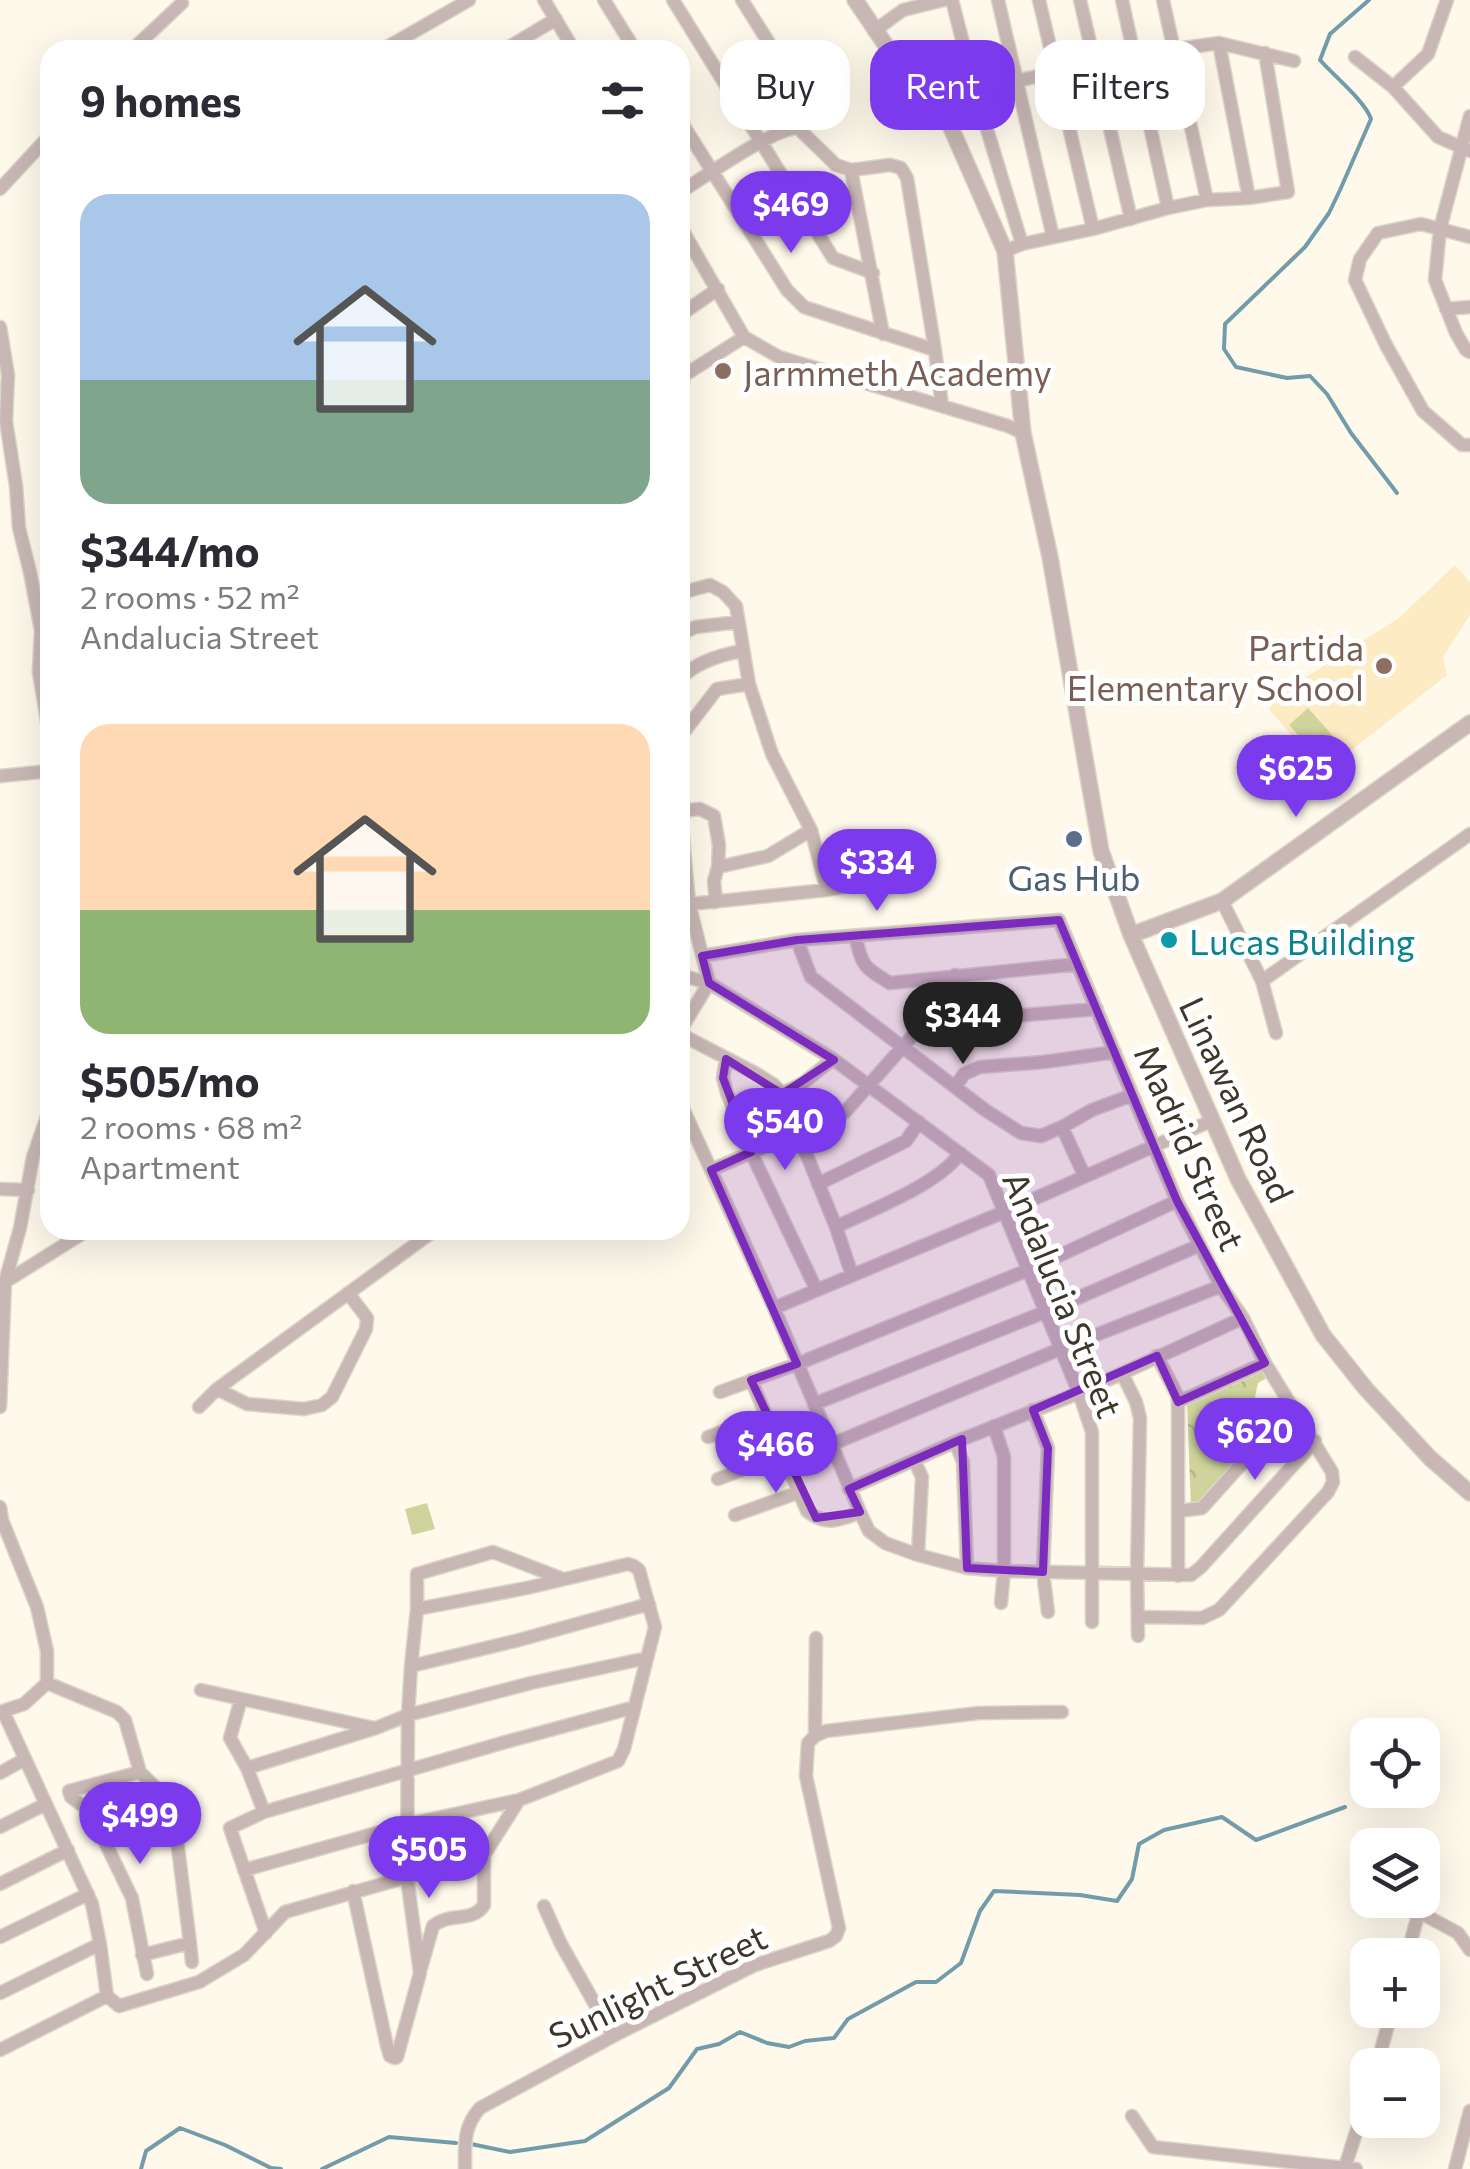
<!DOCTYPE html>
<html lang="en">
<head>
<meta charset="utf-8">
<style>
  body { margin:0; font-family:Commissioner,sans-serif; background:#f2f2f3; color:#2b2b33; height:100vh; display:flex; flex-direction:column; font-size:38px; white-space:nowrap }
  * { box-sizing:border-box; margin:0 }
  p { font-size:32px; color:#7c7c81 }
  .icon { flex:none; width:55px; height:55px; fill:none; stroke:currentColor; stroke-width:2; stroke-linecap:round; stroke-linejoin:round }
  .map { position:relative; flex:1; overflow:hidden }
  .drawer { position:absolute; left:40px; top:40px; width:650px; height:1200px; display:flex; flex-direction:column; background:#fff; border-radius:30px; box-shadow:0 10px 40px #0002 }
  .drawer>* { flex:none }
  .hud { position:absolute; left:720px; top:40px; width:600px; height:90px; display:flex; gap:20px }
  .tools { position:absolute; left:1350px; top:1718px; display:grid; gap:20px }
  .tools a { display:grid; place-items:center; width:90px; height:90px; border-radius:20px; background:#fff; box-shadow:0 10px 40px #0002; font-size:50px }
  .price { position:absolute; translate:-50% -85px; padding:0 22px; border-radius:35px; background:#7c3aed; color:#fff; font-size:32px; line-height:65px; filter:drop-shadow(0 2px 5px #0008) }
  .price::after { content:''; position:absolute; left:50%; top:60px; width:30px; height:22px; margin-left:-15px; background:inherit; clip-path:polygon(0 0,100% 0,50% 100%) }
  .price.current { background:#222; color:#fff }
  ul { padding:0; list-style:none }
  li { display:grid; align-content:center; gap:20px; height:530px; padding:0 40px }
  li span { display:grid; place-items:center; height:310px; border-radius:30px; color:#555 }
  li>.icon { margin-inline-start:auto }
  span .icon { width:180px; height:180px; fill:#fffc; stroke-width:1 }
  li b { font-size:42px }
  h2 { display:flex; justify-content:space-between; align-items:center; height:120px; padding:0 40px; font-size:42px }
  .pill { padding:0 35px; border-radius:30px; background:#fff; box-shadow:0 10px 40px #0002; font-size:35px; line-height:90px }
  .pill.current { background:#7c3aed; color:#fff }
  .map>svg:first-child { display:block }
  .built { fill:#fdebc4 }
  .park { fill:url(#park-crowns) }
  .pitch { fill:#cfd49d }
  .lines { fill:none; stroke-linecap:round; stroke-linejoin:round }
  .stream { stroke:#729ca9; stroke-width:4 }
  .minor-casing { stroke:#dcd6c9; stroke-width:15 }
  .tertiary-casing { stroke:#dcd6c9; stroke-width:18 }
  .minor { stroke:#c8b7b5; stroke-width:12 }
  .tertiary { stroke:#c8b7b5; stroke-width:15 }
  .marked { fill:#7b2cbf; fill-opacity:0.2; stroke:#7b2cbf; stroke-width:8; stroke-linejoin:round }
  .education-dot { fill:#8d6e63; stroke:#fff; stroke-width:4 }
  .service-dot { fill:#5c6f8a; stroke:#fff; stroke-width:4 }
  .culture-dot { fill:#0f9aa8; stroke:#fff; stroke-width:4 }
  .labels { text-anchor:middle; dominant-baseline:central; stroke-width:10; stroke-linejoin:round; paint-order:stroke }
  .education-label { font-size:35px; fill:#785e54; stroke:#fff; text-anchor:start }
  .service-label { font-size:35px; fill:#4e5e75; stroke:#fff }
  .culture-label { font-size:35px; fill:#0d838f; stroke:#fff; text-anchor:start }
  .street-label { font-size:35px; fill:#3c372a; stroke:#fff }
</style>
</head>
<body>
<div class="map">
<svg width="1470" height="2169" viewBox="0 0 1470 2169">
  <defs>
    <pattern id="park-crowns" width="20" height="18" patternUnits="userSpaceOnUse" patternTransform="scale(2.5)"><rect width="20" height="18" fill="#cfd49d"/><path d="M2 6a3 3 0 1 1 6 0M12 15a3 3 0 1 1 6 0" fill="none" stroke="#b3b787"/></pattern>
  </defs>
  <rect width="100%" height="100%" fill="#fff9ec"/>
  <path class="built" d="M1455,565L1470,582V615L1443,657L1447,675L1324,772L1269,709L1281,693L1399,618Z"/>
  <path class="park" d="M1271,1364L1277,1372L1258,1383L1255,1397L1257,1406L1268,1411L1285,1402H1295L1208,1499L1191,1509L1187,1403Z"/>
  <path class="pitch" d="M1308,708L1342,746L1323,763L1289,725Z
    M1217,1399L1248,1446L1224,1462L1193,1415Z
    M427,1503L435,1529L412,1535L405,1509Z"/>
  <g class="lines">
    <path class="stream" d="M1369,0L1330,34L1320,60C1334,76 1365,101 1371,119L1340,190L1329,213L1305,247L1225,324L1224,349L1236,367L1287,378L1310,376L1327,394L1351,433L1397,493
      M471,2144L510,2152L585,2141L669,2088L697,2049L719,2044L740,2032L767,2043L789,2047L805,2041L834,2038L848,2019L916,1982H936L961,1963L980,1911L994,1891L1080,1895L1117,1901L1132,1879L1139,1844L1164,1830L1222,1817L1256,1840L1345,1807
      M141,2169L146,2151L180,2128L225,2145L271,2168L281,2169
      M322,2169L389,2137L456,2143"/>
    <defs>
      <path id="minor" d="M544,0L574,50
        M604,0L635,50
        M673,0L833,258L873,273
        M742,0L789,75L798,128L836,165L851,170L890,165L901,168L907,178L935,350L942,406
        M952,0L975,90L1022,244
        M998,0L1053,237
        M1039,0L1093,229
        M1080,0L1131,219
        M1122,0L1168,208
        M1163,0L1207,200
        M874,31L903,10L944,0
        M1219,43L1249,198
        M132,50L182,3
        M382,50L469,0
        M504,50L556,19
        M1355,57L1393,87L1438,137L1470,151
        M1393,87L1428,54L1447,0
        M975,90L1135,55L1219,43L1294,61
        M1470,116L1440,229L1435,280L1456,333L1466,350L1470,352
        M680,120L787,290L804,307L935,350
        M851,170L883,334
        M0,189L50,135
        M680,192C705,177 773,128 798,128
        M680,226L744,337L779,357L1008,426L1023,433
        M1470,237L1421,224L1378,233L1360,259L1355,280L1386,345L1423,411L1462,445H1470
        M1005,251L1022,244L1093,229L1168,208L1207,200L1249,198L1288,192L1265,53
        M1446,309L1470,307
        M680,315L718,289
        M0,327L8,375L6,421L16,486L19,528L30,572L41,630L39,672L50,739
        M680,378L744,337
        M680,593L710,585L723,592L736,606L749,684L772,754L811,830L827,890
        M680,634L696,627L738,622
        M680,679C696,662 719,655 742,651
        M680,737L717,689L749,684
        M0,776L50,771
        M680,806L689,903L709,983L680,1031
        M681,811L700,809L714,816L719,845L718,867
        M1222,901L1262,981L1276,1033
        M716,902L714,881L718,867L768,856L811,830
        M680,905L827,890L868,882
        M856,937C861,966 865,968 890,983L1078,964
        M797,940L811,977L985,1110L1021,1133L1041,1136L1062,1127L1092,1110L1127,1097L1135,1100
        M702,956L797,940L1059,920L1177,1201L1221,1286L1243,1318L1265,1363L1332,1472L1333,1482L1328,1492L1219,1610L1202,1618L1139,1617
        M680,975L709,983L833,1059L989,1175L1079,1393L1092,1432V1622
        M955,975L958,1019
        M1262,981L1470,834
        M680,1034L757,1074L773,1084L782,1094L836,1227L852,1275
        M726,1059L723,1078L727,1093L751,1152L816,1289
        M955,1087L964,1074L980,1067L1044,1062L1115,1052
        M782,1094L803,1083L833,1059
        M680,1102L774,1308L860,1512L869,1531L885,1543L918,1555L967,1568L1004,1571L1191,1575L1201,1567L1315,1441
        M1062,1127L1084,1175
        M711,1170L845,1112L915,1033L931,1023L1097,1009
        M818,1184L906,1141L919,1122
        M0,1189L28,1190
        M836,1227C870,1210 940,1184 960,1153
        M5,1282L88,1230
        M774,1308L1004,1212L1211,1121
        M1157,1356L1177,1395L1178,1402V1576
        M1122,1373L1136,1402L1140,1418L1137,1573L1138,1636
        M751,1380L807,1511C825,1526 839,1521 860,1512
        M217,1389L247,1404L304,1409L322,1405L332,1397L366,1329L367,1318L348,1293
        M720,1392L797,1364L1028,1270L1177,1201
        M1178,1402L1265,1363
        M814,1404L1045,1312L1200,1245
        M0,1407L5,1282L20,1228L33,1157L50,1108
        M199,1407L217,1389L435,1230
        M1033,1410L1048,1448L1043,1572L1048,1612
        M994,1426L1004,1457V1571L1001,1603
        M708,1437L766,1415
        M955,1442L963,1462L967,1568
        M830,1445L1060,1349L1221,1286
        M914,1460L922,1477L918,1555
        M718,1479L783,1454
        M849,1489L955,1442L1079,1393L1243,1318
        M0,1507L2,1520L37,1607L47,1651V1683L24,1704L0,1712
        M1179,1511L1202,1508L1290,1410L1291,1404
        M735,1515L797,1493
        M563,1579L493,1552L417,1574V1609L411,1666L519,1640L649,1604
        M47,1683L117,1712L125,1720L140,1772L158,1790L175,1824L190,1943
        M201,1690L374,1728
        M241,1699L230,1738L247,1768L264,1812
        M3,1711L92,1904L100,1944L107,1996L119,2006L199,1982L244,1955L285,1912L484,1855L519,1800
        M815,1736L816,1638
        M247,1768L376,1728L408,1715L531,1683L647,1658
        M140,1772L69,1791L71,1797L90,1811L132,1898L147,1974
        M0,1773L25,1759
        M0,1827L46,1804
        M244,1870L409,1824L519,1800L618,1761L624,1749L655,1627L639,1570L634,1566L628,1564L527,1588L417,1609
        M0,1884L68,1850
        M353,1891L387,2046L390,2056L395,2058
        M544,1906L561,1944L613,2036
        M266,1933L230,1828L264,1812L502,1743L635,1707
        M0,1937L88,1894
        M142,1955L190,1943L192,1962
        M1407,1955L1419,1912L1458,1933L1470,1950
        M421,1968L433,1926C449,1912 473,1923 484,1905V1855
        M0,1993L100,1944
        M0,2050L107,1996
        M395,2058L397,2057L420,1973L407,1878L408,1715L411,1666
        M1377,2065L1392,2010
        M1132,2116L1153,2147L1356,2169
        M1345,2167L1368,2095
        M465,2169C465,2145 463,2127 480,2108L621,2032L755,1965L829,1941L836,1936L839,1928L806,1776L808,1743L815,1736L826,1731L979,1713L1062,1712
        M1455,2169L1470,2111"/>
      <path id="tertiary" d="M855,0L904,72L945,114L1005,251L1023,433L1050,557L1101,851L1131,935L1238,1179L1323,1335L1366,1389L1430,1458L1470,1493
        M1131,935L1222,901L1470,723"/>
    </defs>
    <use href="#minor" class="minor-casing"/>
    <use href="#tertiary" class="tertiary-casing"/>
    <use href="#minor" class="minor"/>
    <use href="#tertiary" class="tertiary"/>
  </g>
  <path class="marked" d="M1059,920L1177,1201L1265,1363L1178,1402L1157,1356L1033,1410L1048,1448L1043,1572L967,1568L962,1439L849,1489L860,1512L816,1518L751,1380L797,1364L711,1170L751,1152L723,1078L726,1059L782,1094L834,1060L709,983L702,956L797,940Z"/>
  <g class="education-dot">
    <circle cx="723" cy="371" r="10"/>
    <circle cx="1384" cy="666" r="10"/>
  </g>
  <circle class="service-dot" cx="1074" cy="839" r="10"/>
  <circle class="culture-dot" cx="1169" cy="940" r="10"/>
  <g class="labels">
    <g class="education-label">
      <text x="743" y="371">Jarmmeth Academy</text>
      <text x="1364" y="646" text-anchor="end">Partida<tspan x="1364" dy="40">Elementary School</tspan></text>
    </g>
    <g class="service-label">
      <text x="1074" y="876">Gas Hub</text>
    </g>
    <g class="culture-label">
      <text x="1189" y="940">Lucas Building</text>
    </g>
    <g class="street-label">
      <text transform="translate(1238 1099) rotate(65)">Linawan Road</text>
      <text transform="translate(1191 1147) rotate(66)">Madrid Street</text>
      <text transform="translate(1064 1294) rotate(68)">Andalucia Street</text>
      <text transform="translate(657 1985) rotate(-26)">Sunlight Street</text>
    </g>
  </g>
</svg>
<div class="tools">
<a><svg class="icon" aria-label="locate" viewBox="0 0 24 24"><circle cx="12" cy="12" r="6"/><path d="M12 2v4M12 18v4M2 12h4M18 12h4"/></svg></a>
<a><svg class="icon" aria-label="layers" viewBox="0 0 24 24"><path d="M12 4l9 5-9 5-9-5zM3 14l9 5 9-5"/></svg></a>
<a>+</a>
<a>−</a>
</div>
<b class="price" style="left:791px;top:256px">$469</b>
<b class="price" style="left:1296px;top:820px">$625</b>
<b class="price" style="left:877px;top:914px">$334</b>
<b class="price current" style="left:963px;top:1067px">$344</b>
<b class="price" style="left:785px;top:1173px">$540</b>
<b class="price" style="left:1255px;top:1483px">$620</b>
<b class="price" style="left:776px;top:1496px">$466</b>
<b class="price" style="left:140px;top:1867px">$499</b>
<b class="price" style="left:429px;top:1901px">$505</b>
<div class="hud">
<a class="pill">Buy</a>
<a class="pill current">Rent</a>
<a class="pill">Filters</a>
</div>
<section class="drawer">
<h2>9 homes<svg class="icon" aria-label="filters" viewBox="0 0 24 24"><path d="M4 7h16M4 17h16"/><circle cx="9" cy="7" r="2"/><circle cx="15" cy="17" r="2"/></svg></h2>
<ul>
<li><span style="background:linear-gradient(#a9c7e8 60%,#7fa58c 0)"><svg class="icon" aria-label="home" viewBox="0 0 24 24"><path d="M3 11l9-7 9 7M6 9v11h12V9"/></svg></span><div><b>$344/mo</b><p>2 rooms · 52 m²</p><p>Andalucia Street</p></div></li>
<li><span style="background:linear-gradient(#ffd9b3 60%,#8fb573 0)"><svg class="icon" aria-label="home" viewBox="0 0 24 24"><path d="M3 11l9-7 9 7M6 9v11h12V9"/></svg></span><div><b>$505/mo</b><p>2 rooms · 68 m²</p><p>Apartment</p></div></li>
</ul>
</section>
</div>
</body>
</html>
